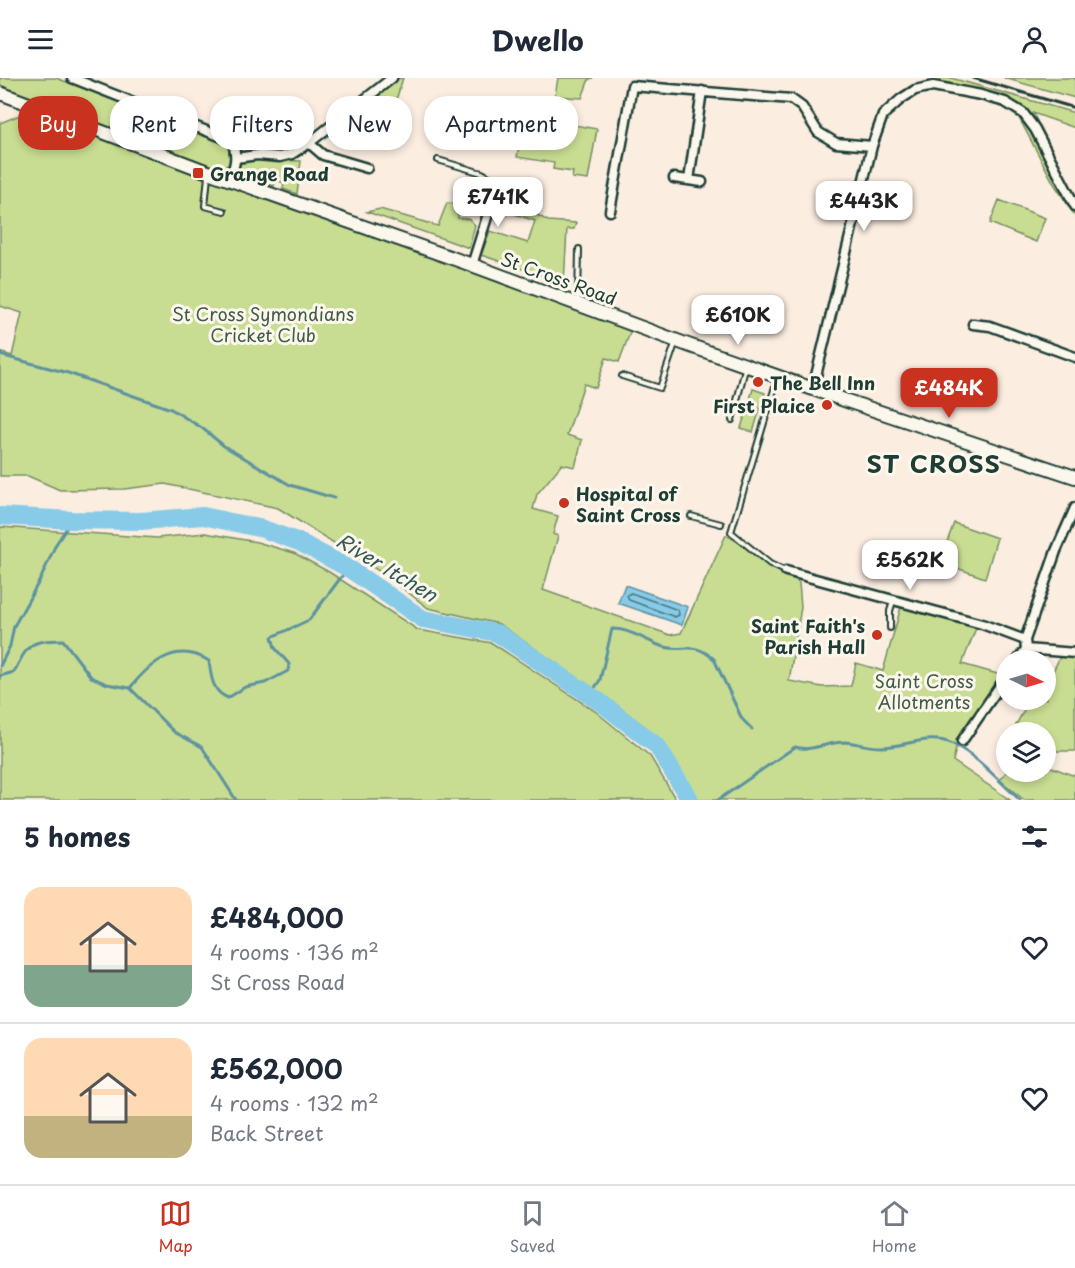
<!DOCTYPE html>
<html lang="en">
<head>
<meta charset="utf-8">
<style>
  body { margin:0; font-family:"Playpen Sans",sans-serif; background:#f6f6f7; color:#1f2937; height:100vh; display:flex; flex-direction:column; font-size:22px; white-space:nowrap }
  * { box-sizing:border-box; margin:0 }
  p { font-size:20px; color:#747a83 }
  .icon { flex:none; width:33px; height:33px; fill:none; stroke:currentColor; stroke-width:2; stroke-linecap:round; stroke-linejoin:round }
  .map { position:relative; height:722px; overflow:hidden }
  .side { display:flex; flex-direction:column; background:#fff; flex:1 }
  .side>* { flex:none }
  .top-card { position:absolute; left:18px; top:18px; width:600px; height:54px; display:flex; gap:12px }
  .needle { width:39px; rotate:95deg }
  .fabs { position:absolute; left:996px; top:572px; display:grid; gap:12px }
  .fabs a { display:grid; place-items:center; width:60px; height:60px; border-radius:50%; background:#fff; box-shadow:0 3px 9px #0003; font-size:30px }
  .price { position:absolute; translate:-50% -51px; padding:0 14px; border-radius:12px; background:#fff; color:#222; font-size:20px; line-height:39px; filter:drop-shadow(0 2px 3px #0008) }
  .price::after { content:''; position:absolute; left:50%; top:36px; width:18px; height:14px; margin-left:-9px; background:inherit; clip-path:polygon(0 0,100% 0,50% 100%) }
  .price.current { background:#c8321e; color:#fff }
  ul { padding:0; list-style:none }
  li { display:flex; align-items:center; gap:18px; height:150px; padding:0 24px }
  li+li { border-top:2px solid #e0e1e3 }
  li span { display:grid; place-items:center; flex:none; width:168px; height:120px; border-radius:18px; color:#555 }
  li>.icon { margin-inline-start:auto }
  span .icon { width:72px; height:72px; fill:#fffc; stroke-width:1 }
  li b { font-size:26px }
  h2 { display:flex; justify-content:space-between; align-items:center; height:72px; padding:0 24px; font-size:26px }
  .chip { padding:0 21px; border-radius:24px; background:#fff; box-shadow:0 3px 9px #0003; font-size:21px; line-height:54px }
  .chip.current { background:#c8321e; color:#fff }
  header { display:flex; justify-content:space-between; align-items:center; height:78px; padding:0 24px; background:#fff; font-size:27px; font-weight:700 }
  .menu { display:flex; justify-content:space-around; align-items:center; height:84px; border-top:2px solid #e0e1e3; background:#fff; font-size:16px; color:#747a83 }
  .menu a { display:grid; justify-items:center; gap:3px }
  .menu .current { color:#c8321e }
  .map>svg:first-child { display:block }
  .green { fill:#c9dd92; stroke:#748d63; stroke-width:1.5 }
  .water { fill:#87cbe8; stroke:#5d92a0; stroke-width:1.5 }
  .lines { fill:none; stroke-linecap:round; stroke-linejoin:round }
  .shore { stroke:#49767c; stroke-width:1.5 }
  .stream { stroke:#5d92a0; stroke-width:3 }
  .river { stroke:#87cbe8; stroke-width:18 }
  .service-casing { stroke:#1f3d34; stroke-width:8 }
  .minor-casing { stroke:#1f3d34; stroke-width:13 }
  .secondary-casing { stroke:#1f3d34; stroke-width:16 }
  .service { stroke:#fbf7ec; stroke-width:4 }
  .minor { stroke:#fbf7ec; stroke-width:8 }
  .secondary { stroke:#fbf7ec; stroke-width:12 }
  .rail { stroke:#1f3d34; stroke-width:3 }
  .poi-dot { fill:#c8321e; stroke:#fbf7ec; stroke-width:2 }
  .labels { text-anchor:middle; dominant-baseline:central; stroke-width:6; stroke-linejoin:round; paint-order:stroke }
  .poi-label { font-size:18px; font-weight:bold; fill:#1f3d34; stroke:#fbf7ec; text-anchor:start }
  .street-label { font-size:18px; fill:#1f3d34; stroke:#fbf7ec }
  .park-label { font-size:18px; fill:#415d47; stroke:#fbf7ec }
  .water-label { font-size:20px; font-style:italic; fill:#345958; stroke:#fbf7ec }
  .district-label { font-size:24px; font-weight:bold; letter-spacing:1.5px; fill:#1f3d34; stroke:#fbf7ec }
</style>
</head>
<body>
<header><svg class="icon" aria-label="menu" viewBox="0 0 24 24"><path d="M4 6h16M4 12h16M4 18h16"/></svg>Dwello<svg class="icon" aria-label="person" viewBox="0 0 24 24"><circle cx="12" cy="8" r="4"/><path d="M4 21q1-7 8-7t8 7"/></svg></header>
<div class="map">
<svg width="1075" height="722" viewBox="0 0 1075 722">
  <rect width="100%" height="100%" fill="#fbede0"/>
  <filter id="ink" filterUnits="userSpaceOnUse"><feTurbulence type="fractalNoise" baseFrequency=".0167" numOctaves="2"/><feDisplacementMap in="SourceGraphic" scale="12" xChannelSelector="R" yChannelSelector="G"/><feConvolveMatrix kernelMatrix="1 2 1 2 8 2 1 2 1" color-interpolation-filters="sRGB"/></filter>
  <g filter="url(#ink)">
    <path class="green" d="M0,0H56L219,61L229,68L233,79L230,86L219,92L0,10Z
      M400,0H403L386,54L343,47Z
      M558,0H593L589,1L582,20L555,18Z
      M941,0H951L1075,35V50L1033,35L1075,117V138L1053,104L1019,40L1003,29L951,15L940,3Z
      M1004,0H1075V20Z
      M32,32L631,252L619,284L606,280L596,310L584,306L567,357L582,362L575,389L562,386L537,416L533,431L558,438L553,456L558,458L543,512L670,557L681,555L726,457C741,464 752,475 766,484C777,492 789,495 799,505L801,529L789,603L822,609L851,608L856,585L883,593L901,529L976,550L962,586L1001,597L957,666L953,683L1010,722H696L666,668L647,650L605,618L499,546L428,530L387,498L278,430L165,406L124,411L60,412L28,398H0V274L12,278L22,235L0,228V45Z
      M524,38L597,51L588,102L572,100L573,94L553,91L554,85L517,79Z
      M246,81L301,83L297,116L283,111L284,105L276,102L274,108L243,97L239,90L240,83Z
      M999,122L1045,140L1036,164L990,145Z
      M447,125L459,126L458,140L469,141L475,147L469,170L367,134L380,131L438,148Z
      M519,127L548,143L576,145L574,151H567L564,205L481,177L490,153L528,165L535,143L515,136Z
      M753,311L765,315L753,354L741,350Z
      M954,445L997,460L985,500L951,488L956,476L944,472Z
      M0,449L157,460L205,455L257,464L294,475L329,494L418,552L492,565L595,633L650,678L676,722H0Z
      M1075,578V673H1046V654H1017L1016,647L1030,621H1046V600L1049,601L1060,579Z
      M1046,687L1072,697L1075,696V722H1024L1000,702L1007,693H1046Z"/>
    <path class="water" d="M625,507L688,529L682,547L618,525Z"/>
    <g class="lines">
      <path class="shore" d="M631,515L678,532L679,537L675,539L629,522L627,517Z"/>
      <path class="stream" d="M0,277L68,295L171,331L202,350L224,368L290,407L334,420
        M0,588L10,568L14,548L41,500L56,466L72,442
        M0,598L14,594C29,565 29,563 63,562L91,599L107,606L130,610L174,654L202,669L236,722
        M130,610C151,584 176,563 209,583C211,598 212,614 228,620L245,609L265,605L288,593L289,586L275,570L272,559L309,542L348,490
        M590,617L600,602L612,551C630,551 645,562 661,568C684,576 691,561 714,581L742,641L752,651
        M718,722L795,669C813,674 827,664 845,664C857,665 869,669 881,669C906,669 929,655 953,666C974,675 1002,706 1020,722"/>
      <path class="river" d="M0,438L72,442L141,443L203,438L263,451L299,464L348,490L423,541L497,555L600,624L657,668L690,722"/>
      <defs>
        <path id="service" d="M438,82L482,95L498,104
          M208,98L205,128L224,133
          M578,224L579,171
          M622,298L660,310L675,266
          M777,302L731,454L770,486L785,493
          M732,342L745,291
          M691,438L721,446
          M890,550V533L893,523"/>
        <path id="minor" d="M72,0L232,63C238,78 235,87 230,101
          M309,65L323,77L367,90
          M236,80L257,77L280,79L292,76L309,65L392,0
          M674,100L702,104
          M689,102L702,13
          M610,133L632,8L791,21L802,29L818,54L836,65L872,68
          M472,187L498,104
          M973,246L990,248L1075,279
          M813,310L872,68L883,37L901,21L915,12L933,8L981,17L1005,24L1023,35L1035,51L1075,128
          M786,493L982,546L1025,562
          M1026,571L1075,575
          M1018,582L1026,571L1025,562L1056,473L1075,430
          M962,663L1006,599"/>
        <path id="secondary" d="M0,15L208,94L472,187L688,267L847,323L1075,399"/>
      </defs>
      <use href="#service" class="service-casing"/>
      <use href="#minor" class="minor-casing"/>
      <use href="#secondary" class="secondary-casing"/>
      <use href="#service" class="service"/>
      <use href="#minor" class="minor"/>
      <use href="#secondary" class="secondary"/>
      <path class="rail" d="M973,0L1075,30"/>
    </g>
  </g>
  <g class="poi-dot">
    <rect x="192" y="89" width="12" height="12" rx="3"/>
    <circle cx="758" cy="304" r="6"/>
    <circle cx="827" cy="327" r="6"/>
    <circle cx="564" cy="425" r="6"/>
    <circle cx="877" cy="557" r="6"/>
  </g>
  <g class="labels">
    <g class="poi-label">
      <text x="210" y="95">Grange Road</text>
      <text x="770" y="304">The Bell Inn</text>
      <text x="815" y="327" text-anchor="end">First Plaice</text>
      <text x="576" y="415">Hospital of<tspan x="576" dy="21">Saint Cross</tspan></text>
      <text x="865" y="547" text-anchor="end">Saint Faith's<tspan x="865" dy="21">Parish Hall</tspan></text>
    </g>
    <g class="street-label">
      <text transform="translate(559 200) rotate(20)">St Cross Road</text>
    </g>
    <g class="park-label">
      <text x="263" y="235">St Cross Symondians<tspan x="263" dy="21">Cricket Club</tspan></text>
      <text x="924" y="602">Saint Cross<tspan x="924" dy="21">Allotments</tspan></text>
    </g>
    <g class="water-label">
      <text transform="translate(387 489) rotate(31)">River Itchen</text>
    </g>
    <g class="district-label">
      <text x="934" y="385">ST CROSS</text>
    </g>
  </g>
</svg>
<div class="fabs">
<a><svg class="needle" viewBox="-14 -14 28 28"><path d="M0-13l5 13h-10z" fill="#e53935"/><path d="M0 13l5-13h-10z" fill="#747a83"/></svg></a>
<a><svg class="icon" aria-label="layers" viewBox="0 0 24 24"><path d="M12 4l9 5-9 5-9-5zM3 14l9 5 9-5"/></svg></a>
</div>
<b class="price" style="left:498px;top:150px">£741K</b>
<b class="price" style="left:864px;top:154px">£443K</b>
<b class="price" style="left:738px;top:268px">£610K</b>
<b class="price current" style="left:949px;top:341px">£484K</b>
<b class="price" style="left:910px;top:513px">£562K</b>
<div class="top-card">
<a class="chip current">Buy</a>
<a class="chip">Rent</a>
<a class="chip">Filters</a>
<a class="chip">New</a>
<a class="chip">Apartment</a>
</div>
</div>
<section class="side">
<h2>5 homes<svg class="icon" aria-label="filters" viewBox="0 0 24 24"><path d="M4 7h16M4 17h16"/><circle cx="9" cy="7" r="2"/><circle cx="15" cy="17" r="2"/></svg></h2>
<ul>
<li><span style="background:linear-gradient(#ffd9b3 65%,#7fa58c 0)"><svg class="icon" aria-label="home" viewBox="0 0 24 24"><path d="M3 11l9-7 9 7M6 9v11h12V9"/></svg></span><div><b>£484,000</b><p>4 rooms · 136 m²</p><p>St Cross Road</p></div><svg class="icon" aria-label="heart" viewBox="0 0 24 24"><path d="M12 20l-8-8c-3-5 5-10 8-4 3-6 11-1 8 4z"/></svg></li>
<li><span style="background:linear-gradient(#ffd9b3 65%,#c2b280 0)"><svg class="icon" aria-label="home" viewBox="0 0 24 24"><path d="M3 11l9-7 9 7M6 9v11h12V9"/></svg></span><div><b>£562,000</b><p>4 rooms · 132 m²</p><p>Back Street</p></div><svg class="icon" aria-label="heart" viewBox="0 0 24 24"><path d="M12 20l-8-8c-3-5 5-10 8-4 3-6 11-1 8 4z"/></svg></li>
</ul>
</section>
<nav class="menu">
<a class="current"><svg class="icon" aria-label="map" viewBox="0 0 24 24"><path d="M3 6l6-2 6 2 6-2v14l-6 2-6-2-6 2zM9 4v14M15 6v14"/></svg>Map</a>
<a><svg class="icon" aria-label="saved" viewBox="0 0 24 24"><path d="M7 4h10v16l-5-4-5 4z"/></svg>Saved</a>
<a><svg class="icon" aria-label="home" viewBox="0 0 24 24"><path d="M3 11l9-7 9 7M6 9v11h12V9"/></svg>Home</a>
</nav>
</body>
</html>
